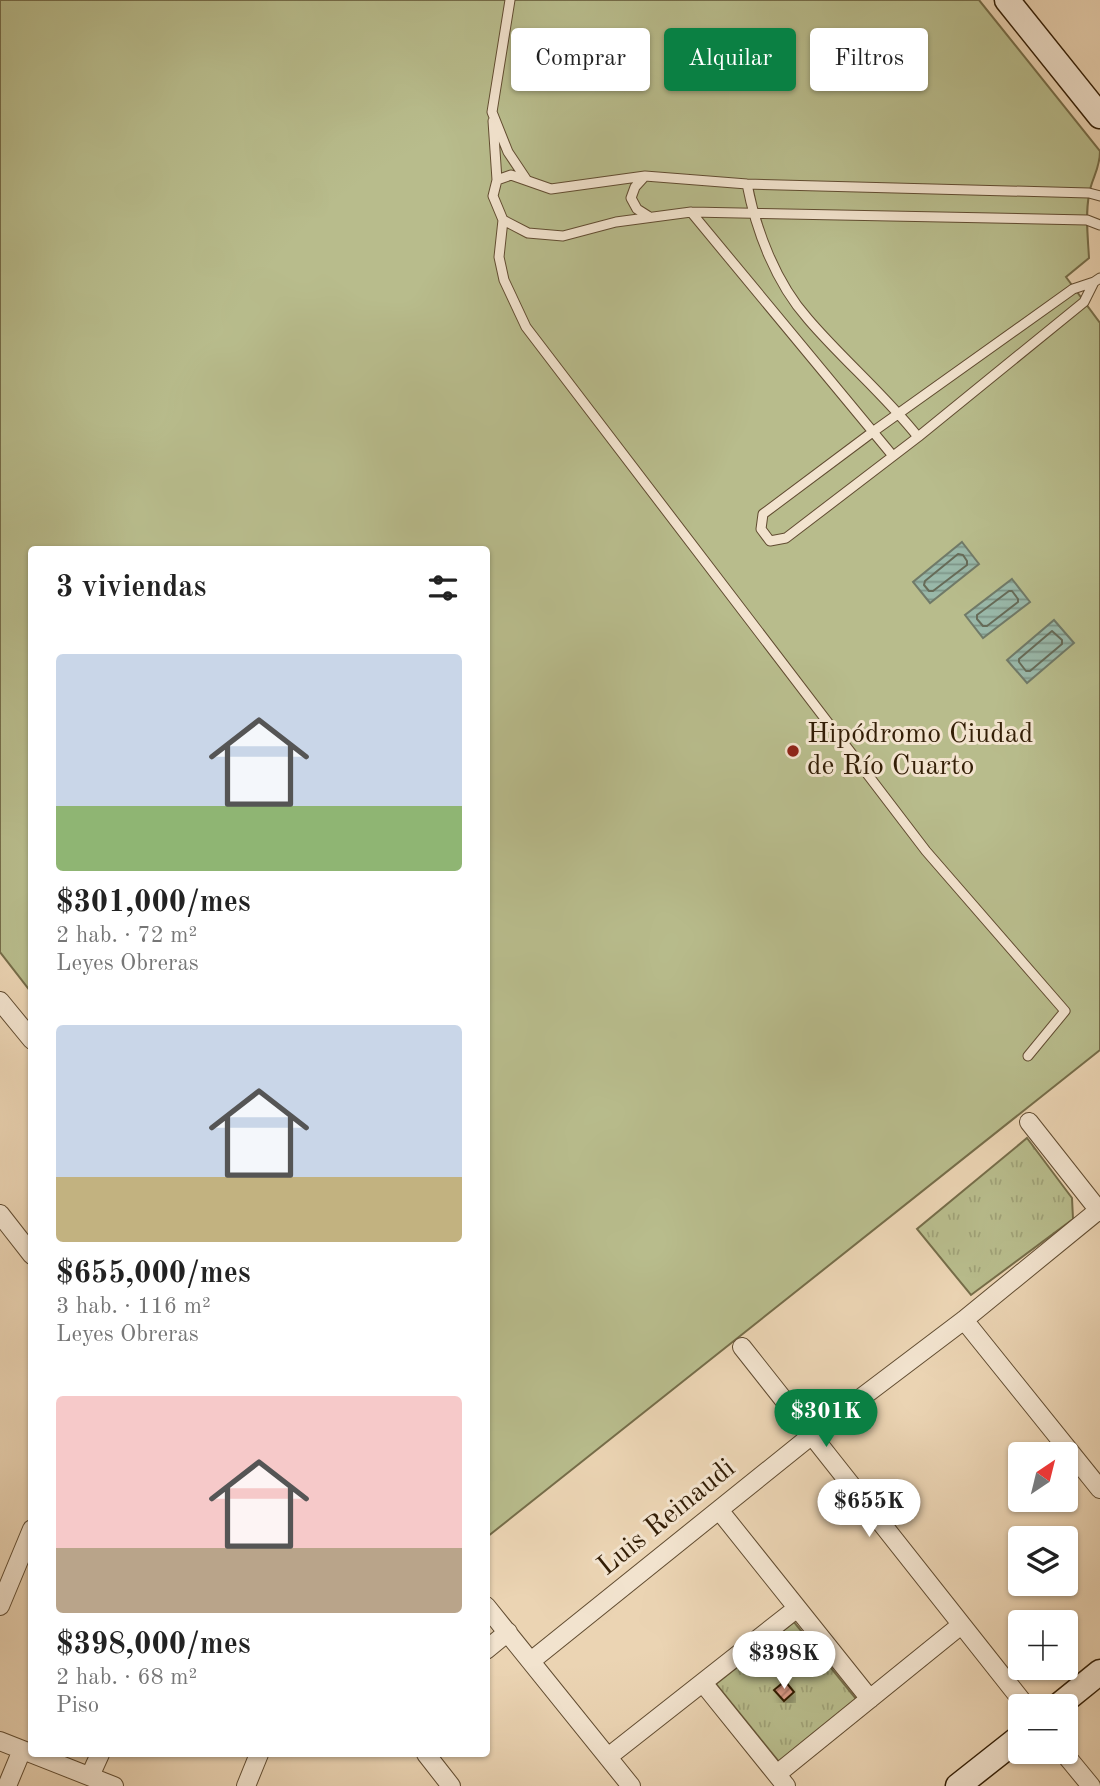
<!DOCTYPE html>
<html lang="es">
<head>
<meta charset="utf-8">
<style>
  body { margin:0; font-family:"Old Standard TT",serif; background:#f2f2f2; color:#222; height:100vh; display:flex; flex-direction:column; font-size:26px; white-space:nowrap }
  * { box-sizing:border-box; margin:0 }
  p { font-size:23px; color:#767676 }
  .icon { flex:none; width:38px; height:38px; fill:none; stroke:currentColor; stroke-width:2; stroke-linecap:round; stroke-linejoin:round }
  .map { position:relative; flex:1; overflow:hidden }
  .details { position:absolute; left:28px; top:546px; width:462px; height:1211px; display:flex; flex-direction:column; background:#fff; border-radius:7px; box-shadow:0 2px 5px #0004 }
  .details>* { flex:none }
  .banner { position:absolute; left:511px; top:28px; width:483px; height:63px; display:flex; gap:14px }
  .needle { width:46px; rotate:35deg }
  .buttons { position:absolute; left:1008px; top:1442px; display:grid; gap:14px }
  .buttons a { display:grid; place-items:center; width:70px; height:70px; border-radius:7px; background:#fff; box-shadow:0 2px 5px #0004; font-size:35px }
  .price { position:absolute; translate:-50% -60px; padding:0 16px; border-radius:24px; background:#fff; color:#222; font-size:23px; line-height:46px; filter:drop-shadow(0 2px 4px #0008) }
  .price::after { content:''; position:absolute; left:50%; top:42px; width:21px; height:16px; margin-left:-10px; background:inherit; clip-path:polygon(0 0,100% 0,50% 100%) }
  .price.selected { background:#0b8043; color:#fff }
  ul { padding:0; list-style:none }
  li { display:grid; align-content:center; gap:14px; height:371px; padding:0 28px }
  li span { display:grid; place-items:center; height:217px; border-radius:7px; color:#555 }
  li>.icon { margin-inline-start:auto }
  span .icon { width:126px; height:126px; fill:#fffc; stroke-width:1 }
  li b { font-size:30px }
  h2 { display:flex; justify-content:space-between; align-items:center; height:84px; padding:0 28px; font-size:30px }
  .chip { padding:0 24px; border-radius:7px; background:#fff; box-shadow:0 2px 5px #0004; font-size:24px; line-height:63px }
  .chip.selected { background:#0b8043; color:#fff }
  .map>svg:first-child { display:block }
  .park { fill:url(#park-tufts); stroke:#766d49; stroke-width:2 }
  .pitch { fill:#b8bc8c; stroke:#766d49; stroke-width:2 }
  .water { fill:url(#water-rules); stroke:#707a68; stroke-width:2 }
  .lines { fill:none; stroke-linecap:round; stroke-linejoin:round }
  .shore { stroke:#666b58; stroke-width:2 }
  .building { fill:url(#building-hatch); stroke:#331e06; stroke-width:2; filter:url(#shadow) }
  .service-casing { stroke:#614c31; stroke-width:11 }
  .minor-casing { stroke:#614c31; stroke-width:20 }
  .secondary-casing { stroke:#331e06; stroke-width:27 }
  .service { stroke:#f2e3ce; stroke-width:9 }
  .minor { stroke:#f2e3ce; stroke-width:18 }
  .secondary { stroke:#f2e3ce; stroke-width:24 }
  .poi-dot { fill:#8f2418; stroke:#f2e3ce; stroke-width:2.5 }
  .labels { text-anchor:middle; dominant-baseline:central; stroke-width:6; stroke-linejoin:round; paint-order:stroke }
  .poi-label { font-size:28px; fill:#331e06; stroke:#f2e3ce; text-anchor:start }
  .street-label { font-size:28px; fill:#331e06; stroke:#f2e3ce }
</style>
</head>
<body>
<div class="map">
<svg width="1100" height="1786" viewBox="0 0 1100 1786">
  <defs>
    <pattern id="park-tufts" width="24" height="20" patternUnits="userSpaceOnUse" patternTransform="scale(1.75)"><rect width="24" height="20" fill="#b8bc8c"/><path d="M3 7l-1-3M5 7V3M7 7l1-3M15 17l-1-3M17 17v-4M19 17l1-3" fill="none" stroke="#9fa177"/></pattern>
    <pattern id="water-rules" width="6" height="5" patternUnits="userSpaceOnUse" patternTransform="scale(1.75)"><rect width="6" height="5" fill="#99b8a9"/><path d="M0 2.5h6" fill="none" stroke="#7d9588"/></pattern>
    <pattern id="building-hatch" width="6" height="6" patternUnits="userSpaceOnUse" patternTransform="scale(1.75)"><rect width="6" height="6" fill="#dd9c87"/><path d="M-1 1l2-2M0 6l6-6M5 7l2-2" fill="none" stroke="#b47f6c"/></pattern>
    <filter id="shadow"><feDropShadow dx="4" dy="7" stdDeviation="3.5" flood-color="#0004"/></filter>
  </defs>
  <rect width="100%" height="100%" fill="#ebd4b3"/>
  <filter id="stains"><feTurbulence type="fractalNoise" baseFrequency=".00286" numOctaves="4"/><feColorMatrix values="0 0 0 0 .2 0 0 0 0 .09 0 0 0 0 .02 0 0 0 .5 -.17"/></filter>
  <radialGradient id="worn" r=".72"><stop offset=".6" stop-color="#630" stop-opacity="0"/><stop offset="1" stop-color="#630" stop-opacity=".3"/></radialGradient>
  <path class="park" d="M1027,1138L1072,1198L1073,1219L971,1295L917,1229Z
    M794,1622L857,1700L779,1762L716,1684Z"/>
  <path class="pitch" d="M0,0H979L1100,151C1100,170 1091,179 1089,195C1085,216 1088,238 1089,258L1066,277L1100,323V1050L487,1537L486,550H32L31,992L0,952Z"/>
  <path class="water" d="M962,542L979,564L930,603L913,582Z
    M1012,579L1030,602L983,638L965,615Z
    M1054,620L1074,643L1027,683L1007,660Z"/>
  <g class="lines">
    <path class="shore" d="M958,554L963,555L967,561V565L933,591H929L924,585L925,581Z
      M1009,591H1012L1018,599V602L987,626H983L977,619V615Z
      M1052,631L1062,640V644L1030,671H1026L1019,662V659Z"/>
  </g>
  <path class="building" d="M785,1681L794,1692L784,1701L774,1690Z"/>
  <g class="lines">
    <defs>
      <path id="service" d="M510,0L492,112L508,152L526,179
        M493,121L497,180
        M645,176L635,187L631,198L637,209L648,216
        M747,184C756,231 776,283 808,319C843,360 885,395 918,437
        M1100,196L1089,193L747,184L645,176L551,189L511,175L497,180L493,196L503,220L528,233L563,236L616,222L691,212L1087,220L1100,225
        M691,212L893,456
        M503,220L499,257L504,280L526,327L926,851L1065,1011L1028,1056
        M1094,282L1084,302L918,437L786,538L770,541L761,529L763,514L874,431L1073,289L1094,282L1100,278"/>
      <path id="minor" d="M0,1001L32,1040
        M1029,1122L1100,1212
        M0,1214L32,1255
        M964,1320L1100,1489
        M742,1347L1026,1706
        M719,1510L870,1699
        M0,1606L32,1529
        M486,1606L631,1786
        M486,1650L508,1632
        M531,1661L812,1435L964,1320L1100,1209
        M703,1683L786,1786
        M0,1741L114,1786
        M1063,1752L1091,1786
        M426,1754L451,1786
        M608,1757L796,1609
        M777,1774L961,1625
        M90,1776L100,1754
        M7,1786L22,1750
        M246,1786L259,1754"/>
      <path id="secondary" d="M1007,0L1100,116
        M1058,1706L1100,1672
        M958,1786L1020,1737"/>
    </defs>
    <use href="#service" class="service-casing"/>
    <use href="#minor" class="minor-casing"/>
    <use href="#secondary" class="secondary-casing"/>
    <use href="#service" class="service"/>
    <use href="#minor" class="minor"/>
    <use href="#secondary" class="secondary"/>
  </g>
  <circle class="poi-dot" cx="793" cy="751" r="7"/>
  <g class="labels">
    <g class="poi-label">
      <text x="807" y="735">Hipódromo Ciudad<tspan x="807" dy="32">de Río Cuarto</tspan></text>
    </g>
    <g class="street-label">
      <text transform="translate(667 1518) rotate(-39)">Luis Reinaudi</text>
    </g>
  </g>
  <rect width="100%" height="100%" filter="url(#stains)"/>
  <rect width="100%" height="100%" fill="url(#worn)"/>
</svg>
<div class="buttons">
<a><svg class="needle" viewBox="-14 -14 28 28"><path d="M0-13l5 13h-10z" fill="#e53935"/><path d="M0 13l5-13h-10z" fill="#767676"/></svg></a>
<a><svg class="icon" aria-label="layers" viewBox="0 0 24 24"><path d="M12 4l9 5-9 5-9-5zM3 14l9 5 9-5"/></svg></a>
<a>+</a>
<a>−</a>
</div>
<b class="price selected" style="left:826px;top:1449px">$301K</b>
<b class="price" style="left:869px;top:1539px">$655K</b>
<b class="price" style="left:784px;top:1691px">$398K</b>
<div class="banner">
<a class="chip">Comprar</a>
<a class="chip selected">Alquilar</a>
<a class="chip">Filtros</a>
</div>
<section class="details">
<h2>3 viviendas<svg class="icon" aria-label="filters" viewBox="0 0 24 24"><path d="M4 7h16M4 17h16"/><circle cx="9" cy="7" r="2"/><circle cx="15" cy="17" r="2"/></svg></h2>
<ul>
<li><span style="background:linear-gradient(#c9d6e8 70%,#8fb573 0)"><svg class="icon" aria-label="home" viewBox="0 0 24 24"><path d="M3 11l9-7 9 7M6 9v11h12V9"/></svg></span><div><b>$301,000/mes</b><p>2 hab. · 72 m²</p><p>Leyes Obreras</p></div></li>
<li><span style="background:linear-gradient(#c9d6e8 70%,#c2b280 0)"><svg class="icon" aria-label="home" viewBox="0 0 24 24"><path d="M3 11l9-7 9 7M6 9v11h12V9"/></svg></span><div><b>$655,000/mes</b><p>3 hab. · 116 m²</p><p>Leyes Obreras</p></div></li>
<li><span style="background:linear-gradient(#f6c9c9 70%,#b9a48a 0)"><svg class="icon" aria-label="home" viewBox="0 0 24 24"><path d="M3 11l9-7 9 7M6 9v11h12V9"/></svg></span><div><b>$398,000/mes</b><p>2 hab. · 68 m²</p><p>Piso</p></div></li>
</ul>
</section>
</div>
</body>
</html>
